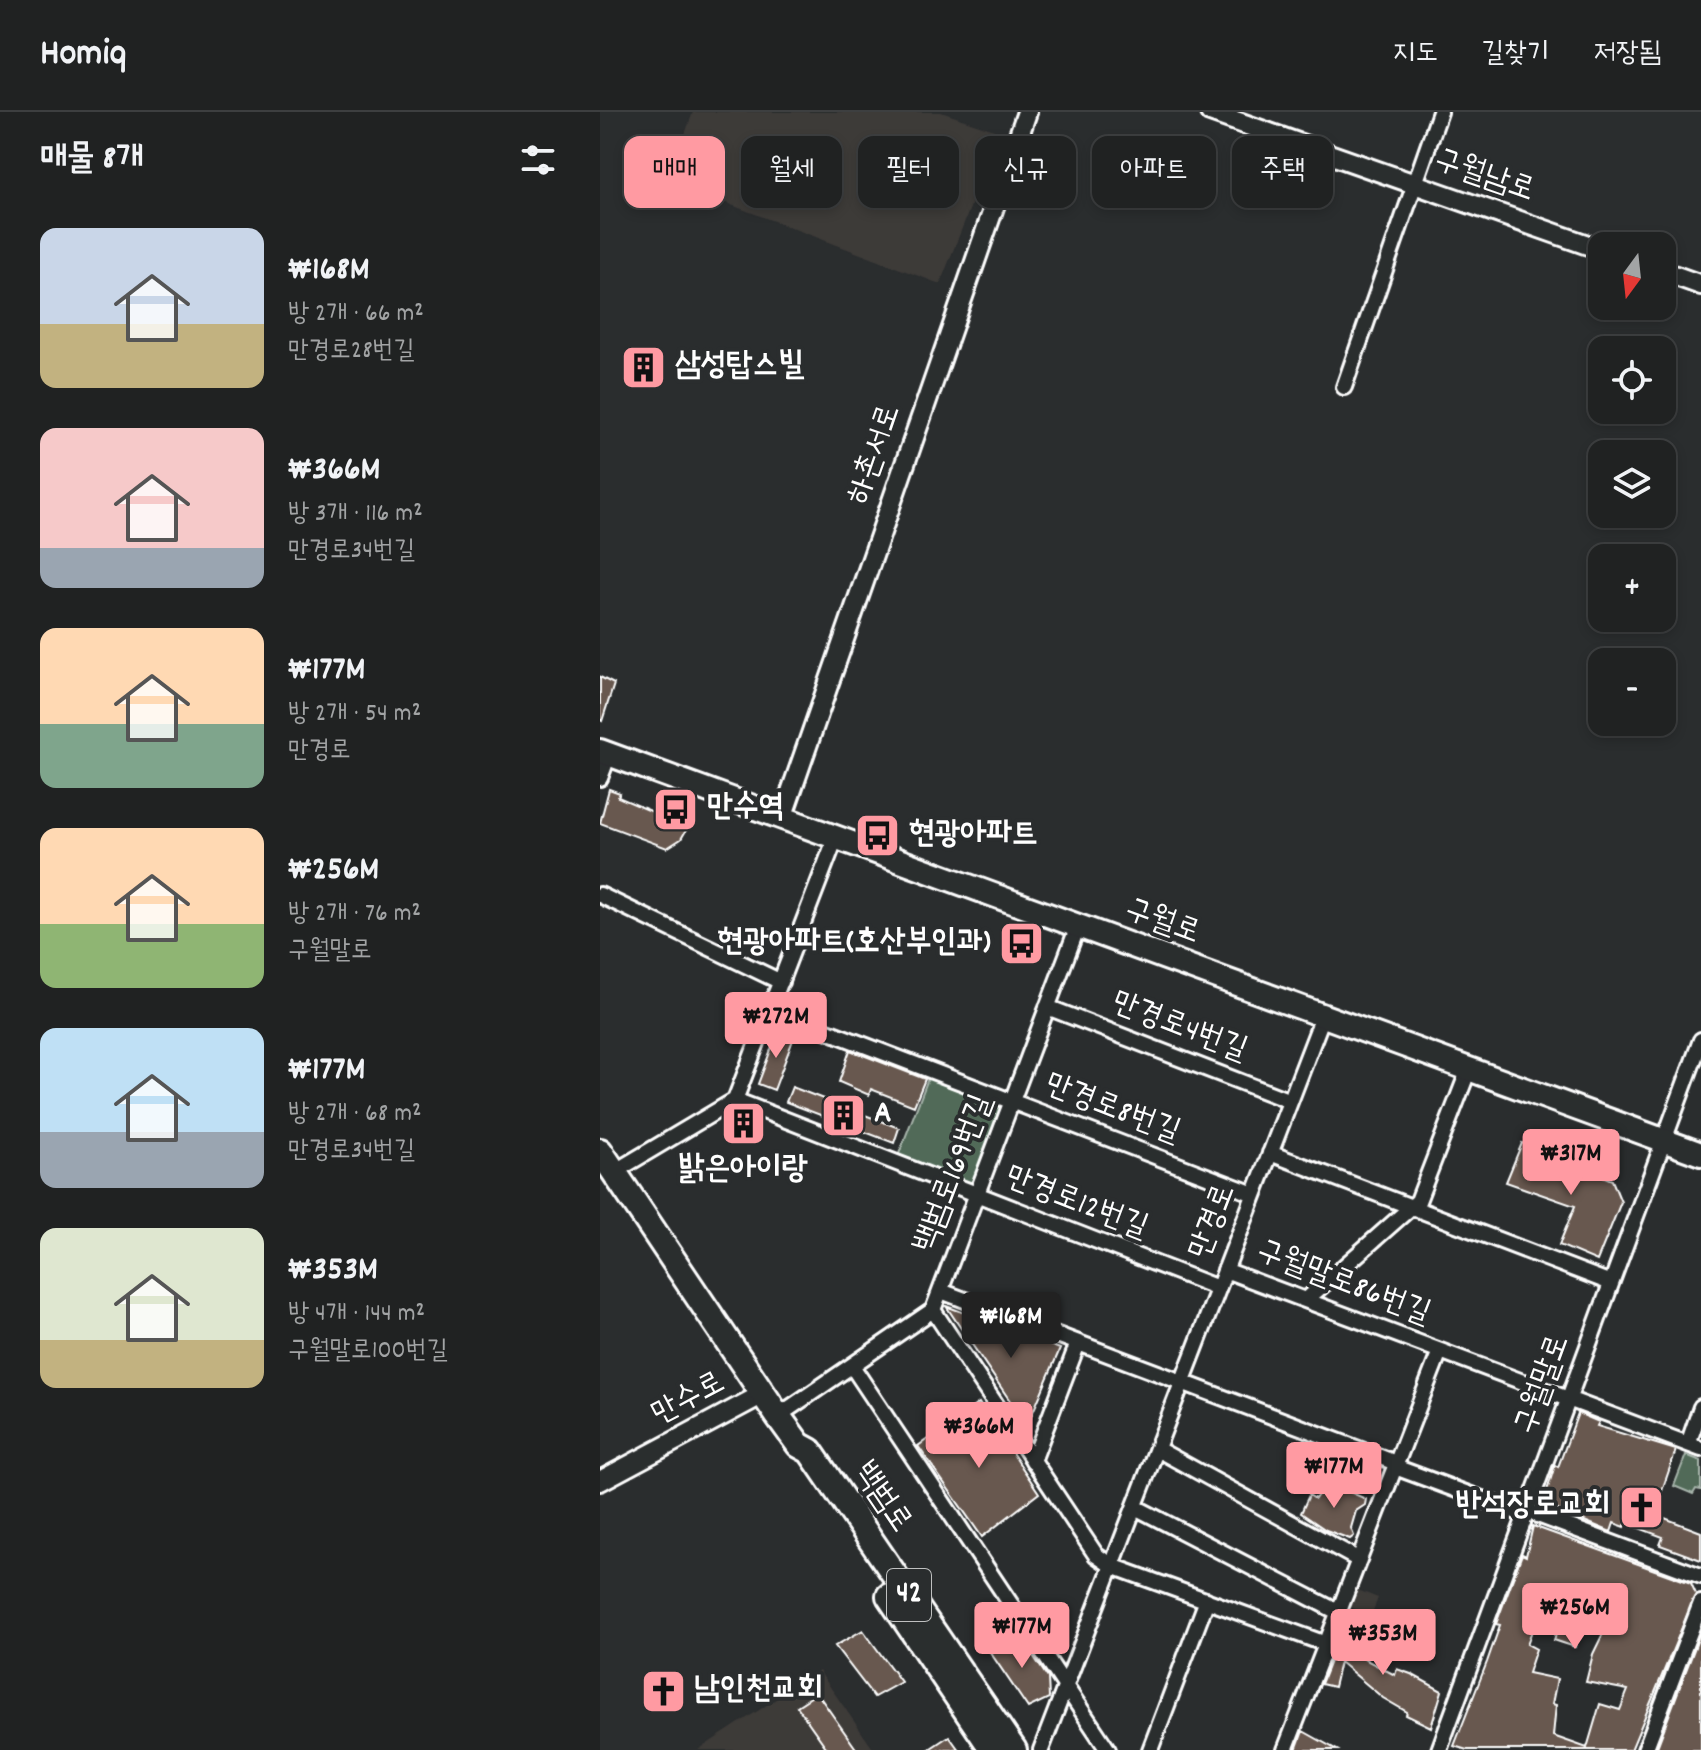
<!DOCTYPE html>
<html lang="ko">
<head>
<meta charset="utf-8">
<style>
  body { margin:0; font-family:Dekko,"Poor Story",sans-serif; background:#2d2f2f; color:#f1f3f6; height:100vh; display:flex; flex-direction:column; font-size:30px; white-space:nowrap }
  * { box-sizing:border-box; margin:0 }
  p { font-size:26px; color:#a2a4a5 }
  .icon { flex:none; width:44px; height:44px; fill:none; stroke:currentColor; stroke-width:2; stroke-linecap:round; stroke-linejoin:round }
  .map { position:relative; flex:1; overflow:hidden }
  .side { display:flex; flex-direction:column; background:#202222; width:600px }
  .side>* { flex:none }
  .top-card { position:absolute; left:24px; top:24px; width:760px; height:72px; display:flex; gap:16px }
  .needle { width:52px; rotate:195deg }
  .buttons { position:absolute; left:988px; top:120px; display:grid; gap:16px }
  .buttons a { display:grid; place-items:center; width:88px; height:88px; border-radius:16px; background:#202222; box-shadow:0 4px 12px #0003,0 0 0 2px #3d3f40; font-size:40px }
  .price { position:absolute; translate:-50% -68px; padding:0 18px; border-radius:8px; background:#ff9aa2; color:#111; font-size:26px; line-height:52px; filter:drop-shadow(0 2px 4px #0008) }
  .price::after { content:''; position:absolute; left:50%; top:48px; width:24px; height:18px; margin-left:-12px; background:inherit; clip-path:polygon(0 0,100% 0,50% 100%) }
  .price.selected { background:#222; color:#fff }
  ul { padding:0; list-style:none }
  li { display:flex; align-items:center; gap:24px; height:200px; padding:0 40px }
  li span { display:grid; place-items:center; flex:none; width:224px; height:160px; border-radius:16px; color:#555 }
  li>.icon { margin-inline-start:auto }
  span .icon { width:96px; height:96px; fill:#fffc; stroke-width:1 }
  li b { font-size:34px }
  h2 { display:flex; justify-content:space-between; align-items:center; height:96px; padding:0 40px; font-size:34px }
  .pill { padding:0 28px; border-radius:16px; background:#202222; box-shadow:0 4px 12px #0003,0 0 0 2px #3d3f40; font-size:28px; line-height:72px }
  .pill.selected { background:#ff9aa2; color:#111 }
  header { display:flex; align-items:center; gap:48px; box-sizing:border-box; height:112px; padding:0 40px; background:#202222; border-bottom:2px solid #3d3f40 }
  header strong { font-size:38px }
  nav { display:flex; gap:44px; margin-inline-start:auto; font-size:28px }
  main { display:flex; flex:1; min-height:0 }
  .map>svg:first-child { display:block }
  .built { fill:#3d3a38 }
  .green { fill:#516b59; stroke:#a8b5ac; stroke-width:2 }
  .building { fill:#68594f; stroke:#fff; stroke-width:2; fill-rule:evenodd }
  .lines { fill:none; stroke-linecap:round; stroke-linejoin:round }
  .minor-casing { stroke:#fff; stroke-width:20 }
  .tertiary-casing { stroke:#fff; stroke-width:24 }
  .secondary-casing { stroke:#fff; stroke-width:28 }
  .primary-casing { stroke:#fff; stroke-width:30 }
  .minor { stroke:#2a2d2e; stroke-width:14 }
  .tertiary { stroke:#2a2d2e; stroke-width:18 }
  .secondary { stroke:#2a2d2e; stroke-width:22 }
  .primary { stroke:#2a2d2e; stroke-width:24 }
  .labels { text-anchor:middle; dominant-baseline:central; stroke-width:8; stroke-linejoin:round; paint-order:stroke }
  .shield { fill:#2a2d2e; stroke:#bfc0c0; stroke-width:2 }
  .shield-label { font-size:30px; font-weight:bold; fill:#fff }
  .street-label { font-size:32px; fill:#fff; stroke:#2a2d2e }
  .poi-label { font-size:32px; font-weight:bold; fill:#fff; stroke:#2a2d2e; text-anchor:start }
</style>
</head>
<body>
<header>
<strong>Homiq</strong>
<nav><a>지도</a><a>길찾기</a><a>저장됨</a></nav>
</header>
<main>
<section class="side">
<h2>매물 8개<svg class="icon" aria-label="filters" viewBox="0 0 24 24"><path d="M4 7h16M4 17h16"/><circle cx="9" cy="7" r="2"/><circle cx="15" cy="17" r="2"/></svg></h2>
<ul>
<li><span style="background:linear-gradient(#c9d6e8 60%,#c2b280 0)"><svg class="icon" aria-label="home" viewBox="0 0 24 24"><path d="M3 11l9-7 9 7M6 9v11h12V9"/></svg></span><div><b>₩168M</b><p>방 2개 · 66 m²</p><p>만경로28번길</p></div></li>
<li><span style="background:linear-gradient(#f6c9c9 75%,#9aa5b1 0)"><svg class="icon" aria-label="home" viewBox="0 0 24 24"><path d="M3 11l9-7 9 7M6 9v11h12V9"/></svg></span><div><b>₩366M</b><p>방 3개 · 116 m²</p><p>만경로34번길</p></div></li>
<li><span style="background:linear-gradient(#ffd9b3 60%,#7fa58c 0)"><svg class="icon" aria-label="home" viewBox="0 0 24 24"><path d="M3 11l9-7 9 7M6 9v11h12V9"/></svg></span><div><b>₩177M</b><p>방 2개 · 54 m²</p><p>만경로</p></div></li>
<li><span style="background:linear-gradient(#ffd9b3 60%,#8fb573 0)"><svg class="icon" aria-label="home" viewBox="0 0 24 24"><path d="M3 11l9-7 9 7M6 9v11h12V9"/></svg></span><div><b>₩256M</b><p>방 2개 · 76 m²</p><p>구월말로</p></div></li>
<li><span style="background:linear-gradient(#bfe0f5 65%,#9aa5b1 0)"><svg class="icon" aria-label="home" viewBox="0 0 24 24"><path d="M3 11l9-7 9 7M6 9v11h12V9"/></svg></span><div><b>₩177M</b><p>방 2개 · 68 m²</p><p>만경로34번길</p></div></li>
<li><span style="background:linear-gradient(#dfe7d0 70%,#c2b280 0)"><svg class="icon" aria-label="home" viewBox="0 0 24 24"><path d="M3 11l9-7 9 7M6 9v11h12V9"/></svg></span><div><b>₩353M</b><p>방 4개 · 144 m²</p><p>구월말로100번길</p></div></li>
</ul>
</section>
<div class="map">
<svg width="1101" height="1638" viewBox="0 0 1101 1638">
  <rect width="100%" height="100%" fill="#2a2d2e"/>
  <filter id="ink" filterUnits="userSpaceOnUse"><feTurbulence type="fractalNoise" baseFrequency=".0125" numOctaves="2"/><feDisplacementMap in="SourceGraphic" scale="16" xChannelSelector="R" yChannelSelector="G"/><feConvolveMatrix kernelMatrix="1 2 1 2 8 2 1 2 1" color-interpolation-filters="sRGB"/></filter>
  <g filter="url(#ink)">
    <path class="built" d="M93,0H341L400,20L340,172L68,69Z
      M755,1477L778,1486L771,1504L750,1495Z
      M219,1559L274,1638H98Z"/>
    <path class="green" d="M329,964L405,995L371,1076L297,1047Z
      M1086,1343L1101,1349V1378L1096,1377L1093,1382L1074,1374Z"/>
    <path class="building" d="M33,242L61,253L63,258L59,270L26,257Z
      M0,565L14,572L2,609L0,608Z
      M9,677L20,681L18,685L88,715L81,727L67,736L0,711Z
      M178,919L194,925L174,978L158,972Z
      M250,938L325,967L314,994L271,977L269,983L239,970Z
      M192,975L299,1016L294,1031L186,990Z
      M131,1002L159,1008L151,1029L128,1020Z
      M922,1031L1012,1068L1021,1090L997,1149L959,1133L975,1094L906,1070Z
      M346,1194L460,1237L427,1314Z
      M379,1291L439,1381L382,1425L318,1334Z
      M978,1301L999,1310L997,1314L1076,1338L1054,1402L1101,1420V1448L1060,1433L1063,1425L1026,1411L1025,1415L1014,1411L1011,1420L943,1392L955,1353L958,1355Z
      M736,1374L766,1387L765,1393L756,1399L751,1416L754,1424L750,1427L726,1418L701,1401L709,1383L715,1387L720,1380Z
      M933,1414L1091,1471L1096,1482L1031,1638H867L854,1634L887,1550L900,1513L896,1512L922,1442L926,1444ZM945,1484L965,1493L954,1528L975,1535L990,1492L1012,1503L993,1542L986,1570L1028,1578L1020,1598L1000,1592L987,1636L953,1624L956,1593L952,1592L957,1567L928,1561L936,1537L927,1532Z
      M748,1504L766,1512L759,1542L768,1549L795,1563L797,1557L811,1562L842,1579L831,1615L806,1603L807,1600L783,1586L740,1550L734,1575L721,1572Z
      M263,1518L301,1570L274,1585L235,1534Z
      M1101,1519V1638H1056Z
      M417,1520L448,1566L449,1586L428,1596L388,1537Z
      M217,1581L257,1638H228L197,1594Z
      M703,1619L737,1638H696Z
      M349,1624L359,1638H328Z"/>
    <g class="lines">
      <defs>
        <path id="minor" d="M744,275L840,0
          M0,666L9,642
          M0,783L181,870
          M447,895L690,989
          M170,897L654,1082
          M135,988L618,1176
          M670,1041L1011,1171
          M14,1060L135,988L236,725
          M625,1158L1101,1337
          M341,1179L796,1351
          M706,1188L818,1089L869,957
          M333,1198L496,1443L512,1454L726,1532
          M252,1254L508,1638
          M178,1304L333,1198L478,814
          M1088,1332L1101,1295
          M557,1337L759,1448
          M433,1349L478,1231
          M795,1355L925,1403
          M535,1395L738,1500
          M927,1399L1101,1464
          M441,1638L723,904
          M550,1638L607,1488
          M685,1638L840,1239
          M839,1638L1101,928
          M1045,1638L1101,1491"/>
        <path id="tertiary" d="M610,0L1002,138
          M1062,159L1101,173
          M182,706L427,0
          M0,1369L163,1282"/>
        <path id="secondary" d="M0,639L1101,1042"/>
        <path id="primary" d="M0,1039L178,1304L199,1333L210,1339L414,1638
          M289,1484L393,1638"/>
      </defs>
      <use href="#minor" class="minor-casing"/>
      <use href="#tertiary" class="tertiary-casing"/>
      <use href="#secondary" class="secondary-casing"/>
      <use href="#primary" class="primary-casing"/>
      <use href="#minor" class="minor"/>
      <use href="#tertiary" class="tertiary"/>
      <use href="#secondary" class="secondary"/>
      <use href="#primary" class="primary"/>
    </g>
  </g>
  <defs>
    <symbol id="building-square" viewBox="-11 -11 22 22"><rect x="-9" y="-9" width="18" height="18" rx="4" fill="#ff9aa2" stroke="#2a2d2e"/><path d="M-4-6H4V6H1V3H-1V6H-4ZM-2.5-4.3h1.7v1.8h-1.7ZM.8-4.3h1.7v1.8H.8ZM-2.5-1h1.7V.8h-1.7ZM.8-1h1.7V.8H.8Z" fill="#111"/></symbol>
    <symbol id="bus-square" viewBox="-11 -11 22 22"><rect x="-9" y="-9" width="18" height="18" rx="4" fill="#ff9aa2" stroke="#2a2d2e"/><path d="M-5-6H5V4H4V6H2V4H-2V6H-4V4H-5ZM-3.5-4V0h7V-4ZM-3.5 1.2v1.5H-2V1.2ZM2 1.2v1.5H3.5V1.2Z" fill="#111"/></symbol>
    <symbol id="church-square" viewBox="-11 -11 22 22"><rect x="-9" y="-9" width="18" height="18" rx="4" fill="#ff9aa2" stroke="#2a2d2e"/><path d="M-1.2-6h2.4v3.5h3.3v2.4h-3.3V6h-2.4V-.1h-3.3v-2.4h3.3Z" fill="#111"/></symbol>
  </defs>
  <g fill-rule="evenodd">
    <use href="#building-square" x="18" y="230" width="51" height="51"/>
    <use href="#bus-square" x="50" y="672" width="51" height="51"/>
    <use href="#bus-square" x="252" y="698" width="51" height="51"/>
    <use href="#bus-square" x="396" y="806" width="51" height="51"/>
    <use href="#building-square" x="218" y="978" width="51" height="51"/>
    <use href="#building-square" x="118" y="986" width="51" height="51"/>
    <use href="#church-square" x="1016" y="1370" width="51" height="51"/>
    <use href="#church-square" x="38" y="1554" width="51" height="51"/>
  </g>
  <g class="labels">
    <rect class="shield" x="287" y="1457" width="44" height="52" rx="6"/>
    <g class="shield-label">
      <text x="309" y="1483">42</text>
    </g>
    <g class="street-label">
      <text transform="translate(884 65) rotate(19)">구월남로</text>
      <text transform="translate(276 343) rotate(-71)">하촌서로</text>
      <text transform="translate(562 811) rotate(20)">구월로</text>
      <text transform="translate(579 916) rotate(21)">만경로4번길</text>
      <text transform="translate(512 998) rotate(21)">만경로8번길</text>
      <text transform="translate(355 1062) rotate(-69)">백범로169번길</text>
      <text transform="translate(476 1092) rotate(21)">만경로12번길</text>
      <text transform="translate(614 1110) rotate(-69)">만경로</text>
      <text transform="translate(743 1172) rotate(21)">구월말로86번길</text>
      <text transform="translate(944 1273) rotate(-70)">구월말로</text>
      <text transform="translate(89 1288) rotate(-28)">만수로</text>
      <text transform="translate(281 1386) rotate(56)">백범로</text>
    </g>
    <g class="poi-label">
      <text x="75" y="255">삼성탑스빌</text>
      <text x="107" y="697">만수역</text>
      <text x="309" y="724">현광아파트</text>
      <text x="391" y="832" text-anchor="end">현광아파트(호산부인과)</text>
      <text x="274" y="1003">A</text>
      <text x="143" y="1059" text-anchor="middle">밝은아이랑</text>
      <text x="1010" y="1395" text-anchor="end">반석장로교회</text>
      <text x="94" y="1579">남인천교회</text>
    </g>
  </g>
</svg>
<div class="buttons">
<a><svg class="needle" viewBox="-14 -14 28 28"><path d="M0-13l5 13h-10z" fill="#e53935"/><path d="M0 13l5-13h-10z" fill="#a2a4a5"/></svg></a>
<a><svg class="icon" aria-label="locate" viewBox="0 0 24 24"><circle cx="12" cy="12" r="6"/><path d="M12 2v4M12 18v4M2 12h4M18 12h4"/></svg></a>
<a><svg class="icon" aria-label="layers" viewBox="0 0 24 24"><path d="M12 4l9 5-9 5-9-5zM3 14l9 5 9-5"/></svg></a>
<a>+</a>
<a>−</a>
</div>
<b class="price" style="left:176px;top:948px">₩272M</b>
<b class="price" style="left:971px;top:1085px">₩317M</b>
<b class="price selected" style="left:411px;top:1248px">₩168M</b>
<b class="price" style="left:379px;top:1358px">₩366M</b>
<b class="price" style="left:734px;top:1398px">₩177M</b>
<b class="price" style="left:975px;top:1539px">₩256M</b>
<b class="price" style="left:422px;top:1558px">₩177M</b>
<b class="price" style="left:783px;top:1565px">₩353M</b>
<div class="top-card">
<a class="pill selected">매매</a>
<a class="pill">월세</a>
<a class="pill">필터</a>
<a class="pill">신규</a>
<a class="pill">아파트</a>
<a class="pill">주택</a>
</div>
</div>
</main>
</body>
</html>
